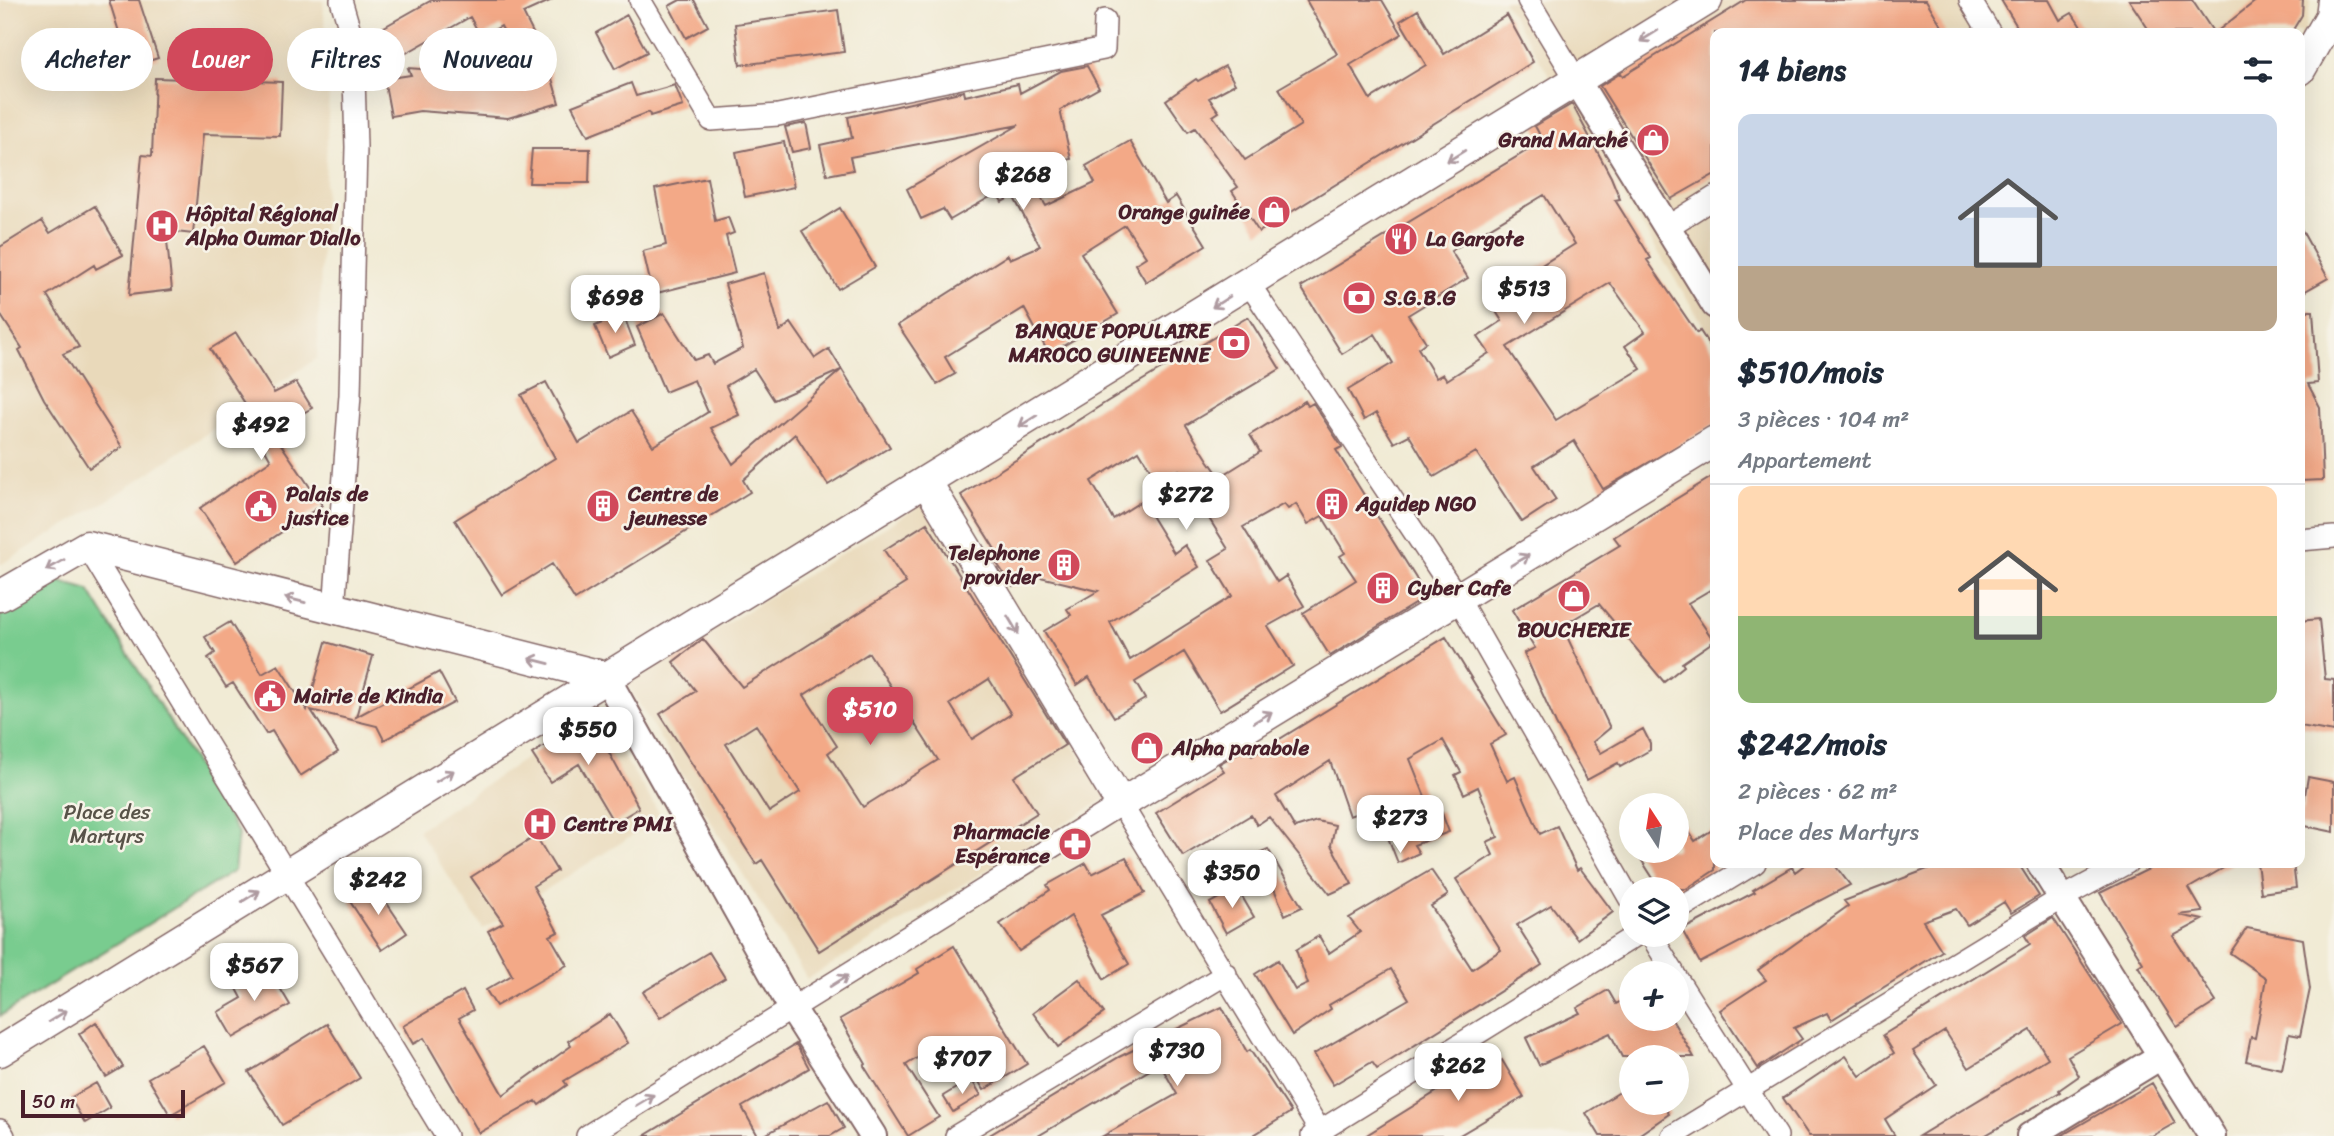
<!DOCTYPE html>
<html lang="fr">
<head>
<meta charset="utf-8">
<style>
  body { margin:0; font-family:Sriracha,sans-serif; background:#f6f6f7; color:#1f2937; height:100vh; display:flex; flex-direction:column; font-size:26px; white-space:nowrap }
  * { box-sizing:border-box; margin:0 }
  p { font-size:23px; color:#747a83 }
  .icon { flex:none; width:38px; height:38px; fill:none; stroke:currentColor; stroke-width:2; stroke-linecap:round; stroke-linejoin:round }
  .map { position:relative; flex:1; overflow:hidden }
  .drawer { position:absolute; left:1710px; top:28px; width:595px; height:840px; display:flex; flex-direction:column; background:#fff; border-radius:14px; box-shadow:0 7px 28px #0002 }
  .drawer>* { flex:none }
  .hud { position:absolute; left:21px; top:28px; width:665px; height:63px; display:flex; gap:14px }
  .needle { width:46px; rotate:348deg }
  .tools { position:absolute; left:1619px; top:793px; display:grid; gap:14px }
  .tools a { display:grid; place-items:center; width:70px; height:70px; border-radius:50%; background:#fff; box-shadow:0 7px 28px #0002; font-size:35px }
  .scale { position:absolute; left:21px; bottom:18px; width:164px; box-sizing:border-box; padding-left:7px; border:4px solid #4a1f2b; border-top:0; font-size:19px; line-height:24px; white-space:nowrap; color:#4a1f2b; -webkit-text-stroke:5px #f7f3e8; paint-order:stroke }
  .price { position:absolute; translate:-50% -60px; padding:0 16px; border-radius:14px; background:#fff; color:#222; font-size:23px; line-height:46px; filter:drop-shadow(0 2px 4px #0008) }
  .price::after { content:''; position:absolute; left:50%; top:42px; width:21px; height:16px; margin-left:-10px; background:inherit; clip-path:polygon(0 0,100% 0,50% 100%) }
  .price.current { background:#d1495b; color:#fff }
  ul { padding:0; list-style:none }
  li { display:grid; align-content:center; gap:14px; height:371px; padding:0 28px }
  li+li { border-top:2px solid #e0e1e3 }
  li span { display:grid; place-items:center; height:217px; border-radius:14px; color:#555 }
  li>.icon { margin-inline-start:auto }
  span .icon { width:126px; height:126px; fill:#fffc; stroke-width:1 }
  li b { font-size:30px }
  h2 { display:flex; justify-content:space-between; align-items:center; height:84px; padding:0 28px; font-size:30px }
  .tag { padding:0 24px; border-radius:32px; background:#fff; box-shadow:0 7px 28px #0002; font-size:24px; line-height:63px }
  .tag.current { background:#d1495b; color:#fff }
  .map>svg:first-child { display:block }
  .built { fill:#e9d9ba }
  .green { fill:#79cc8f; stroke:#62765d; stroke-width:2 }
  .building { fill:#f3a987; fill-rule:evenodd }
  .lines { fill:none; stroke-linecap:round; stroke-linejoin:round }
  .minor-casing { stroke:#846666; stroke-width:24 }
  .tertiary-casing { stroke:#846666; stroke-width:30 }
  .secondary-casing { stroke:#846666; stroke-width:33 }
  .minor { stroke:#fff; stroke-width:21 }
  .tertiary { stroke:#fff; stroke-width:26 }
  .secondary { stroke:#fff; stroke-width:30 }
  .oneway { stroke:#ae9aa0 }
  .labels { text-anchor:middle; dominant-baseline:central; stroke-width:5; stroke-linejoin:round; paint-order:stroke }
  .poi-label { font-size:21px; font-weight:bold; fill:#4a1f2b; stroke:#f7f3e8; text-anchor:start }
  .park-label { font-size:21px; fill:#585349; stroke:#f7f3e8 }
</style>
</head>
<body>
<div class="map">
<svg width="2334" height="1136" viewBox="0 0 2334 1136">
  <rect width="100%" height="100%" fill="#f7f3e8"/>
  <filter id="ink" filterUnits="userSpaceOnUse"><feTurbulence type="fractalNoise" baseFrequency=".0143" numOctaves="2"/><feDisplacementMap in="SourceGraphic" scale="14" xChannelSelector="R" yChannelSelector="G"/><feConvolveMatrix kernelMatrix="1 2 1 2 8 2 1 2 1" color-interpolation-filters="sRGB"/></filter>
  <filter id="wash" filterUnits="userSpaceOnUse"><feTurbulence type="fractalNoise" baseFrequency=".00686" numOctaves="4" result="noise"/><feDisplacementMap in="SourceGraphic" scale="28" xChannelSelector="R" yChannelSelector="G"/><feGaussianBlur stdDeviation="1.57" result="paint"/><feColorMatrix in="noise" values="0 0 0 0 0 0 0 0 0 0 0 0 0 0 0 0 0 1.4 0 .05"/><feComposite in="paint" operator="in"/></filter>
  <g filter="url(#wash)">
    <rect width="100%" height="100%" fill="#f1ebd5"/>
    <path class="built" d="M0,0H323L329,93L317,358L118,494L0,565Z
      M1503,0H1980L2000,33H1715V344Z
      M2004,0H2311L2300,56V33H2024Z
      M925,503L1106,798L807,979L627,684Z
      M595,712L662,817L483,929L418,830Z"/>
    <path class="green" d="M58,581L89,590L238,833L234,871L0,1016V615Z"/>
    <g id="blocks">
      <path class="building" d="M109,0H139L158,58L130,67Z
        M432,0H552L523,13L547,61L559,103L508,118L420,111L391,116L384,79L411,75L408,68L528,77L501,26L481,37L470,17L401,56L384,27Z
        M680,0H694L708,26L686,38L669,6Z
        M1306,0H1382L1402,34L1350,65L1370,99L1426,65L1400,21L1418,10L1444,54L1507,15L1533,62L1259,232L1232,191L1238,187L1195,128L1188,132L1166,100L1196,79L1198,81L1225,66L1235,84L1209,98L1219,112L1213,116L1245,160L1301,125L1279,88L1337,54Z
        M1746,0H1926L1946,33H1715V174L1671,199L1600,86L1621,73L1623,76Z
        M2001,0H2049L2060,20L2072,13L2085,33H2021Z
        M2129,0H2192L2214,33H2151Z
        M2257,0H2303L2302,15L2291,33H2215Z
        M838,10L844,52L740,65L735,24Z
        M627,15L647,52L615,69L596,33Z
        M1087,66L1099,88L1060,110L1071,159L1024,169L1046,206L1095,183L1086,166L1130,141L1166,203L1176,196L1206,245L1146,282L1135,264L1146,257L1125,225L1081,253L1118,314L1049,354L1024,308L945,357L955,374L937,384L898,325L1008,255L1010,259L1040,246L1013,196L1002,202L997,193L950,220L943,209L921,219L907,189L1019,125L850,157L853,170L827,175L820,145L852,138L848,117L964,91L965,96L1018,84L1020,93L1061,71Z
        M155,78L282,82L280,136L203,134L193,234L166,231L172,290L129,295L142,155L152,156Z
        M631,83L636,96L675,85L683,106L650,116L649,112L588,136L572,106Z
        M1572,104L1611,177L1620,199L1615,200L1651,258L1647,260L1697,333L1700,331L1715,354V424L1603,489L1574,441L1534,466L1556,500L1522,522L1476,452L1434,477L1409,435L1394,443L1376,413L1364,420L1348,390L1393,363L1375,334L1342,354L1301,287L1543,141L1535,126ZM1544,195L1575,244L1488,299L1502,321L1478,337L1489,353L1447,380L1443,374L1436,378L1418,348L1426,342L1408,315L1468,278L1451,251ZM1610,283L1645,332L1625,346L1641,369L1556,420L1507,347Z
        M806,123L811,148L792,152L785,127Z
        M784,142L794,187L745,197L736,152Z
        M532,149H590L589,183H529Z
        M707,178L715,221L728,217L734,233L726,236L735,273L653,294L643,251L666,245L655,189Z
        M95,206L123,255L96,269L94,265L47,295L79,347L63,354L122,447L89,468L44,399L19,350L22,348L0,314V247L42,221L50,233Z
        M840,208L875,267L838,289L802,231Z
        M2300,227L2328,278L2300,294Z
        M764,273L780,331L791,323L815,358L829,349L890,447L828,485L795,434L743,480L750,492L575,600L552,564L502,595L455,520L555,458L521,395L546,382L579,443L631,411L653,446L708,412L694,380L665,392L637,327L664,313L694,360L708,355L713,364L743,348L725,284ZM754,369L774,400L841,370L733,464L711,428L739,415L726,386Z
        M2300,311H2313L2318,383L2308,384L2320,407L2323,480L2300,481Z
        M623,314L635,345L608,357L595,326Z
        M1248,317L1280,369L1186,425L1208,460L1220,477L1260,452L1250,435L1305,401L1308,406L1313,403L1342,447L1336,450L1427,596L1330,656L1303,613L1356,580L1340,556L1345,553L1322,516L1308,524L1296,504L1288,509L1284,504L1243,527L1277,582L1286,576L1304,606L1268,626L1293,666L1220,711L1184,652L1135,682L1145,699L1114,717L1089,677L1077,685L1044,631L1071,615L1067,609L1098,591L1032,575L1013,587L996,562L1001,559L961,495L1108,401ZM1139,451L1158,482L1179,470L1228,549L1210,560L1232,596L1130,660L1110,622L1199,567L1185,545L1174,553L1142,501L1113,519L1091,481Z
        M236,333L274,393L296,382L312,408L272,431L322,505L237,562L200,508L271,460L243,410L248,408L210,349Z
        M1715,475V587L1688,603L1714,641L1682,663L1684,666L1664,682L1599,604L1562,626L1610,728L1593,742L1601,753L1643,729L1650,743V750L1620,767L1618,763L1587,780L1556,724L1524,653L1535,648L1512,610L1620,545L1614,537Z
        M927,523L1065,745L1014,777L1037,813L819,951L762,860L756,864L660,714L696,691L673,662L703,639L742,687L906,583L884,550ZM869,653L938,760L863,807L828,753L837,746L804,695ZM989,679L1011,714L972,739L950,704ZM756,725L800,792L769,812L726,744Z
        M2319,619L2325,679L2334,680V732L2300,726V621Z
        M230,622L262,674L278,665L307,710L326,642L373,656L356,717L439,672L455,702L384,740L377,726L311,710L338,752L300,776L272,731L266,734L233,683L226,687L208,658L215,653L205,637Z
        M1446,637L1506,735L1490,744L1507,781L1515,777L1540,834L1557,826L1577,870L1580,868L1613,912L1577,939L1551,905L1517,925L1542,965L1377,1069L1372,1062L1333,1085L1314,1054L1409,999L1391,969L1329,1005L1331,1009L1292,1035L1255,974L1278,960L1295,990L1308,984L1296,950L1319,936L1329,953L1360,932L1349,918L1431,870L1448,895L1431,906L1472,969L1501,950L1456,879L1493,855L1487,842L1498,837L1478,787L1464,794L1455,775L1461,772L1443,740L1410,759L1432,814L1441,811L1449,832L1414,845L1419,853L1398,863L1376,807L1349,816L1330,761L1276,796L1295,828L1317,821L1335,825L1331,845L1352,884L1330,894L1269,817L1257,825L1251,815L1183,856L1156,813L1224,771L1219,764L1236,754L1247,748L1252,756Z
        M586,719L606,747L639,808L614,823L579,764L550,782L532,754Z
        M2308,777L2334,782V832L2300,825Z
        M1676,812L1695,841L1715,828V870L1686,889H1660L1635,850H1676Z
        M536,836L557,871L533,886L558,932L550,936L567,965L496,1006L486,990L512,975L488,931L503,923L471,877Z
        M1268,849L1302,907L1285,915L1259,853Z
        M1126,857L1145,893L1101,915L1129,964L1104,979L1071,916L1019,951L1000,924L1050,890L1047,885L1086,863L1092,874Z
        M1807,863H1833L1850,885L1700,963L1682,930L1755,892L1753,890L1792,867L1795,872Z
        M1943,863H2018L2039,896L2011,913L2004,902L1967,925L1956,909L1923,921L1942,951L1831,1020L1827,1013L1794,1028L1802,1039L1758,1068L1720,1010L1766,980L1758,970L1848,906L1844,901Z
        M2161,863H2232L2189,888L2203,912L2179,915L2203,920L2173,936L2216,1002L2177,1027L2138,966L2143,963L2100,893Z
        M2257,863H2293L2296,888L2261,893Z
        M374,884L407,933L382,950L349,900Z
        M1237,888L1254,917L1226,933L1210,903Z
        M2053,918L2122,1024L2068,1056L2079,1076L2059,1090L2060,1092L1984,1136H1919L2048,1058L2031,1030L1969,1068L1945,1031L1913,1051L1936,1085L1885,1119L1895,1136H1809L1783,1098L1846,1056L1860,1076L1894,1053L1883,1035L2030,944L2025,936Z
        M2247,928L2303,939L2310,989L2300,1036L2289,1034L2282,1069L2246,1061L2251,1037L2255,1038L2266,978L2230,953Z
        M954,946L1027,1064L984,1090L951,1037L906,1065L939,1117L908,1136L864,1066L866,1064L840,1019L919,973L917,969Z
        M709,952L725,978L660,1018L643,992Z
        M267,966L290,1005L233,1038L218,1012L242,998L235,985Z
        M1079,979L1104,1013L1058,1047L1033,1013Z
        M1608,990L1616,1004L1631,996V1018H1671L1694,1057H1622L1610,1033L1539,1065L1526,1038L1580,1013L1577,1008Z
        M463,991L473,1010L459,1018L503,1095L571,1046L568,1041L610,1014L628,1043L564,1081L567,1085L539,1105L536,1101L479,1133L424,1038L413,1044L403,1026Z
        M1222,1007L1247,1052L1250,1050L1291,1112L1252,1136H1103L1177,1094L1160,1064L1038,1136H988L1119,1057Z
        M96,1022L123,1067L106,1077L79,1034Z
        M327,1024L360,1078L282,1125L249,1072Z
        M796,1044L809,1068L742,1107L758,1136H644Z
        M204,1046L226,1082L170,1115L148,1078Z
        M1486,1053L1494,1064L1502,1060L1524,1097L1458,1136H1365L1452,1082L1450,1075Z
        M971,1079L981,1095L953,1112L943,1096Z
        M96,1083L110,1108L85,1123L70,1098Z
        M2152,1083L2175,1123L2152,1136H2061Z
        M1631,1085V1102H1661L1669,1114L1637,1136H1600L1586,1113Z
        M828,1100L844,1128L830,1136H763Z"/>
    </g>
  </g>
  <g filter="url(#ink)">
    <use href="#blocks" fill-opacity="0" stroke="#846666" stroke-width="2"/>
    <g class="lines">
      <defs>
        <path id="minor" d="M640,0L711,120L778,115L1104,49L1105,20
          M1528,0L1577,81
          M1970,0L1990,33
          M1669,226L1715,197
          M1250,285L1458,598L1631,901
          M2300,540L2334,537
          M87,546L446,1136
          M334,610L350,395L356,147L353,41L341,0
          M1676,911L1755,863
          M1650,934L1674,973
          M1676,977L1777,1136
          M0,1130L4,1136
          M587,1136L1121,804L1323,1136
          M956,1136L1226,974
          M1312,1136L1638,934
          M1672,1136L2060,899L2127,863"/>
        <path id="tertiary" d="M1577,81L1715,305
          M606,677L793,1010L873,1136
          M2040,863L2212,1136
          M2030,1136L2161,1056"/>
        <path id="secondary" d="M2300,70L2331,16L2333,0
          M927,483L1121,804L1715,441
          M0,596L87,546L606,677
          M0,1051L1707,0"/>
      </defs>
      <use href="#minor" class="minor-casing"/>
      <use href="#tertiary" class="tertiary-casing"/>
      <use href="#secondary" class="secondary-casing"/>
      <use href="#minor" class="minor"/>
      <use href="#tertiary" class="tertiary"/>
      <use href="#secondary" class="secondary"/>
    </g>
    <defs><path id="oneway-shaft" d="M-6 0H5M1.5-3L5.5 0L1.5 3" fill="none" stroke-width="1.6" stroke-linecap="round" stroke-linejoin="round" transform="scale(1.75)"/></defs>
    <g class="oneway">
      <use href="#oneway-shaft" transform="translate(1649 36) rotate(148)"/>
      <use href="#oneway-shaft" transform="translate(1456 156) rotate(148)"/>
      <use href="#oneway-shaft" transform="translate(1221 302) rotate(148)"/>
      <use href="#oneway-shaft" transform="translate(1028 421) rotate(148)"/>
      <use href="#oneway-shaft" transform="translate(1520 560) rotate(-31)"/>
      <use href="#oneway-shaft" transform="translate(55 565) rotate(150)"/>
      <use href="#oneway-shaft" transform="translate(295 600) rotate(-166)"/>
      <use href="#oneway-shaft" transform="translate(1013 625) rotate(59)"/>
      <use href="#oneway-shaft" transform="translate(539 661) rotate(-166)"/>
      <use href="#oneway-shaft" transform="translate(1263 717) rotate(-31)"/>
      <use href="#oneway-shaft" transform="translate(445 776) rotate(-32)"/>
      <use href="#oneway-shaft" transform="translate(251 896) rotate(-32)"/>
      <use href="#oneway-shaft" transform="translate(839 981) rotate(-32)"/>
      <use href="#oneway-shaft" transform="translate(58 1016) rotate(-32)"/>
      <use href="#oneway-shaft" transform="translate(645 1100) rotate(-31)"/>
    </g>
  </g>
  <defs>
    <symbol id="shop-disc" viewBox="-11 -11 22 22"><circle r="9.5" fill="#d1495b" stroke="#f7f3e8"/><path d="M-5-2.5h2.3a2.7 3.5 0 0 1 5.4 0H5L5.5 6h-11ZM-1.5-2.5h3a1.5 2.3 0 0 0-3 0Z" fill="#fff"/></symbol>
    <symbol id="hospital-disc" viewBox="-11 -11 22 22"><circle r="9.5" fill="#d1495b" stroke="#f7f3e8"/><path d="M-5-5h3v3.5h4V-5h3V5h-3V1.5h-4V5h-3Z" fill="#fff"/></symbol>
    <symbol id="restaurant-disc" viewBox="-11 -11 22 22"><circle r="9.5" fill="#d1495b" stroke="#f7f3e8"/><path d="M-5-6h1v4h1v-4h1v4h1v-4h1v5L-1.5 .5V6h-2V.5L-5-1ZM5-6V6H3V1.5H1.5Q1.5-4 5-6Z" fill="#fff"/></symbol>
    <symbol id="bank-disc" viewBox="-11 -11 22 22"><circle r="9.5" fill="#d1495b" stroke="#f7f3e8"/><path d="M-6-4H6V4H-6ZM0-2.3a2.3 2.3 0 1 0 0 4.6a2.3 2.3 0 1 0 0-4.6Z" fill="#fff"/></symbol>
    <symbol id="building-disc" viewBox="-11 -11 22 22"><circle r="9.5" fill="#d1495b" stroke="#f7f3e8"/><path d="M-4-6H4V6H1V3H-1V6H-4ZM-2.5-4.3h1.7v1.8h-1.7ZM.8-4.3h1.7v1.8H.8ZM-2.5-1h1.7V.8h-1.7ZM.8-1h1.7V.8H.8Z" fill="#fff"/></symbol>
    <symbol id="civic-disc" viewBox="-11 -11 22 22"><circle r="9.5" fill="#d1495b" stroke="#f7f3e8"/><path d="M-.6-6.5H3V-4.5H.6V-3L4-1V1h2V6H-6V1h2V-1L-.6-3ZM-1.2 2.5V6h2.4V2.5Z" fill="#fff"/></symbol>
    <symbol id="pharmacy-disc" viewBox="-11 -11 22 22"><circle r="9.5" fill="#d1495b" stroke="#f7f3e8"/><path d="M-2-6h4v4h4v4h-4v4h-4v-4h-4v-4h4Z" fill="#fff"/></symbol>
  </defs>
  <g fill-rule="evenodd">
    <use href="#shop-disc" x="1634" y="121" width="38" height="38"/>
    <use href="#shop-disc" x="1255" y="193" width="38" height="38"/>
    <use href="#hospital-disc" x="143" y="207" width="38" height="38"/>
    <use href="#restaurant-disc" x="1382" y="220" width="38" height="38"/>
    <use href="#bank-disc" x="1340" y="279" width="38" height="38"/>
    <use href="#bank-disc" x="1215" y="324" width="38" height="38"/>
    <use href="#building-disc" x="1313" y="485" width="38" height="38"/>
    <use href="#civic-disc" x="242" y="487" width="38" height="38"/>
    <use href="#building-disc" x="584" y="487" width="38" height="38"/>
    <use href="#building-disc" x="1045" y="546" width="38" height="38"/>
    <use href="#building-disc" x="1364" y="569" width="38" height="38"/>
    <use href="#shop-disc" x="1555" y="577" width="38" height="38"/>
    <use href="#civic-disc" x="251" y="677" width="38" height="38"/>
    <use href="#shop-disc" x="1128" y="729" width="38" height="38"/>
    <use href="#hospital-disc" x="521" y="805" width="38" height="38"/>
    <use href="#pharmacy-disc" x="1056" y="825" width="38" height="38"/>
  </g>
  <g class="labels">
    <g class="poi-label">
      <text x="1628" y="140" text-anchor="end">Grand Marché</text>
      <text x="1250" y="212" text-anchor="end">Orange guinée</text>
      <text x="186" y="214">Hôpital Régional<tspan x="186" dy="24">Alpha Oumar Diallo</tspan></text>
      <text x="1426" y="239">La Gargote</text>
      <text x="1384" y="298">S.G.B.G</text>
      <text x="1210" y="331" text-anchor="end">BANQUE POPULAIRE<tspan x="1210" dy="24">MAROCO GUINEENNE</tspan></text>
      <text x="286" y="494">Palais de<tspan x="286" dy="24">justice</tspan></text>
      <text x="628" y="494">Centre de<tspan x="628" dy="24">jeunesse</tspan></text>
      <text x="1356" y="504">Aguidep NGO</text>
      <text x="1040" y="553" text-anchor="end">Telephone<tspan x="1040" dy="24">provider</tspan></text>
      <text x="1408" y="588">Cyber Cafe</text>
      <text x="1574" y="630" text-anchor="middle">BOUCHERIE</text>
      <text x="294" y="696">Mairie de Kindia</text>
      <text x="1172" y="748">Alpha parabole</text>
      <text x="564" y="824">Centre PMI</text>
      <text x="1050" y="832" text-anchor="end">Pharmacie<tspan x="1050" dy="24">Espérance</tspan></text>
    </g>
    <g class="park-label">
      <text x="107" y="812">Place des<tspan x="107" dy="24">Martyrs</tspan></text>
    </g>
  </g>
</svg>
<div class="tools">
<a><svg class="needle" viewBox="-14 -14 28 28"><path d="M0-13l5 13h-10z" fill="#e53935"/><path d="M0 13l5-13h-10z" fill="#747a83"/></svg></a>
<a><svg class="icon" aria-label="layers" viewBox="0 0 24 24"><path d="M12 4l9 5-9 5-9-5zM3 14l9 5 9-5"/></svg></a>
<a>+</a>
<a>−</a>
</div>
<div class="scale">50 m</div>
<b class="price" style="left:1023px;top:212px">$268</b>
<b class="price" style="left:1524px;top:326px">$513</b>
<b class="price" style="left:615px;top:335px">$698</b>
<b class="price" style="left:261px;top:462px">$492</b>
<b class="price" style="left:1186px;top:532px">$272</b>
<b class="price current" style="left:870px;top:747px">$510</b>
<b class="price" style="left:588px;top:767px">$550</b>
<b class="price" style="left:1400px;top:855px">$273</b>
<b class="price" style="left:1232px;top:910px">$350</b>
<b class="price" style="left:378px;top:917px">$242</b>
<b class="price" style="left:254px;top:1003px">$567</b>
<b class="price" style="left:1177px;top:1088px">$730</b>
<b class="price" style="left:962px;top:1096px">$707</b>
<b class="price" style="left:1458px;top:1103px">$262</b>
<div class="hud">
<a class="tag">Acheter</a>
<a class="tag current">Louer</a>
<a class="tag">Filtres</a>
<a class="tag">Nouveau</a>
</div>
<section class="drawer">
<h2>14 biens<svg class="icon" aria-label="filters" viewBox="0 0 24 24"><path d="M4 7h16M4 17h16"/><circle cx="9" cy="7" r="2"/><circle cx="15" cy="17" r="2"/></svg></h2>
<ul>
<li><span style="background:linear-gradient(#c9d6e8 70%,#b9a48a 0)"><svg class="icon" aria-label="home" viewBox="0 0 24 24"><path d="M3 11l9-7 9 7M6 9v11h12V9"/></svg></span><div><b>$510/mois</b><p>3 pièces · 104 m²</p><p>Appartement</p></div></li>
<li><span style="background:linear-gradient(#ffd9b3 60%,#8fb573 0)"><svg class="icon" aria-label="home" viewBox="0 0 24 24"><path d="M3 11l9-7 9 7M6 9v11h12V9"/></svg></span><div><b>$242/mois</b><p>2 pièces · 62 m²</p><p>Place des Martyrs</p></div></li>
</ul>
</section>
</div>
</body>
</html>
